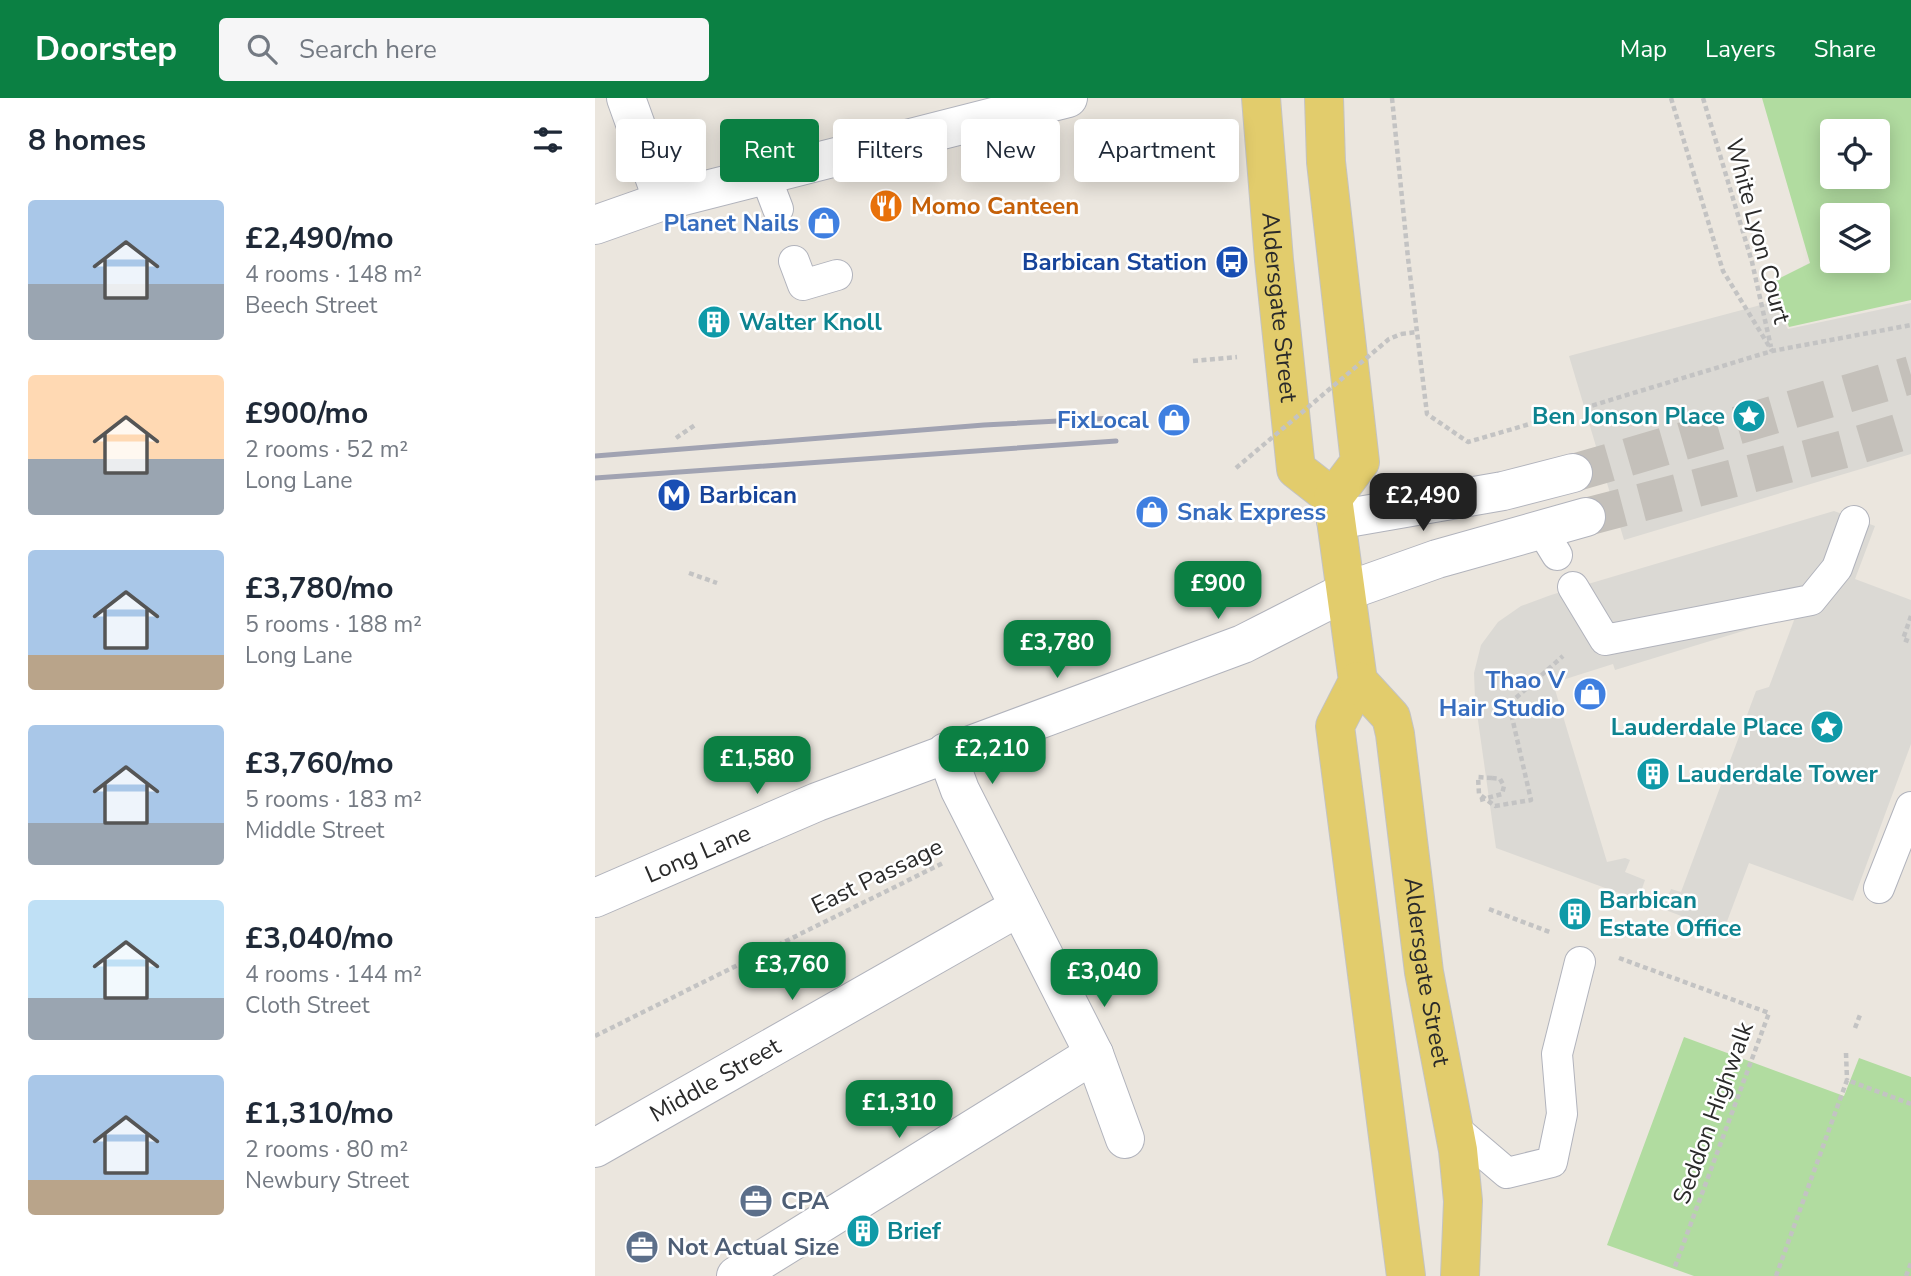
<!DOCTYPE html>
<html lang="en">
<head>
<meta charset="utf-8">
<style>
  body { margin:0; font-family:"Nunito Sans",sans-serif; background:#f6f6f7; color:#1f2937; height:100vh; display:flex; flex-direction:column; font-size:26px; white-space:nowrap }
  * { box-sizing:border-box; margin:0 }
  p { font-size:23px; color:#747a83 }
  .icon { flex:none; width:38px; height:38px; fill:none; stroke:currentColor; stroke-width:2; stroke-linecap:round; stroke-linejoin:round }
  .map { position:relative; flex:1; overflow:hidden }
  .side { display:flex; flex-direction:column; background:#fff; width:595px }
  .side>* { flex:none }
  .hud { position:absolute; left:21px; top:21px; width:665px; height:63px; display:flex; gap:14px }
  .fabs { position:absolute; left:1225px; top:21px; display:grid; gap:14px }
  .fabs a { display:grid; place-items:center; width:70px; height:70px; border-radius:7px; background:#fff; box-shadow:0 4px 18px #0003; font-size:35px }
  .price { position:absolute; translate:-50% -60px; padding:0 16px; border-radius:14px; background:#0b8043; color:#fff; font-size:23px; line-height:46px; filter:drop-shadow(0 2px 4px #0008) }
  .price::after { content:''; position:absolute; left:50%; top:42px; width:21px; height:16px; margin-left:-10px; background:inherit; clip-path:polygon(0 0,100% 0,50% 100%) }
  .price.active { background:#222; color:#fff }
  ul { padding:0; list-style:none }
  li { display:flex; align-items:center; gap:21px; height:175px; padding:0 28px }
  li span { display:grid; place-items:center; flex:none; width:196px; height:140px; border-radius:7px; color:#555 }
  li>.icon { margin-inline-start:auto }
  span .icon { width:84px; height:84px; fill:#fffc; stroke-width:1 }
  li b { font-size:30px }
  h2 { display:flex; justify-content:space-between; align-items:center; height:84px; padding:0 28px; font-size:30px }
  .tag { padding:0 24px; border-radius:7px; background:#fff; box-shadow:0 4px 18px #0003; font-size:24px; line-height:63px }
  .tag.active { background:#0b8043; color:#fff }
  header { display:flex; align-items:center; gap:42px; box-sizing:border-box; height:98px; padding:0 35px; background:#0b8043; color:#fff }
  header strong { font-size:33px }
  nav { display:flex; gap:38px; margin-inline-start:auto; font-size:24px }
  .search { width:490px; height:63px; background:#f6f6f7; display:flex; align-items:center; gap:18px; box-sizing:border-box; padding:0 24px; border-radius:7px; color:#747a83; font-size:26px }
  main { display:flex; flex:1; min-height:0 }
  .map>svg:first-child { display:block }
  .green { fill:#b1dca0; fill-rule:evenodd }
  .plaza { fill:#dbd9d4 }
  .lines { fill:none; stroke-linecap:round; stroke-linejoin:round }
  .secondary-tunnel { stroke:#c4c0ba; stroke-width:38; stroke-dasharray:38 19; stroke-linecap:butt }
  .service-casing { stroke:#b1b3bc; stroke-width:32 }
  .minor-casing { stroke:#b1b3bc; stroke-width:40 }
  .tertiary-casing { stroke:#b1b3bc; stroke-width:40 }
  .secondary-casing { stroke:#b1b3bc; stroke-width:40 }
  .primary-casing { stroke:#c3c3c3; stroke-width:40 }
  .path { stroke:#c3c3c3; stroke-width:4.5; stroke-dasharray:5 3.5; stroke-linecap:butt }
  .service { stroke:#fff; stroke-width:30 }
  .minor { stroke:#fff; stroke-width:38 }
  .tertiary { stroke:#fff; stroke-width:38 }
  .secondary { stroke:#fff; stroke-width:38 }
  .primary { stroke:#e2cc6c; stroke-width:38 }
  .rail { stroke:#a1a3b2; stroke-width:5 }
  .path-bridge { stroke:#c3c3c3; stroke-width:4.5; stroke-dasharray:5 3.5; stroke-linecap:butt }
  .labels { text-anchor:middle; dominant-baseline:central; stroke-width:5; stroke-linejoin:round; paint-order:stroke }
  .food-label { font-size:24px; font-weight:bold; fill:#c56008; stroke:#fff; text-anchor:start }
  .shop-label { font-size:24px; font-weight:bold; fill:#366cbe; stroke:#fff; text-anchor:end }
  .street-label { font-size:24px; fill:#2a2a2a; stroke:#fff }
  .transit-label { font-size:24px; font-weight:bold; fill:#164399; stroke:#fff; text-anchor:end }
  .culture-label { font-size:24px; font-weight:bold; fill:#0d838f; stroke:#fff; text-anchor:start }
  .service-label { font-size:24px; font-weight:bold; fill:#4e5e75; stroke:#fff; text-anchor:start }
</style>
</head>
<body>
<header>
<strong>Doorstep</strong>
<div class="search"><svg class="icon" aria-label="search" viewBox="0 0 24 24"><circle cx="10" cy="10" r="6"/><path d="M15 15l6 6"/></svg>Search here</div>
<nav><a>Map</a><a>Layers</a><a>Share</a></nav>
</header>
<main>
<section class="side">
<h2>8 homes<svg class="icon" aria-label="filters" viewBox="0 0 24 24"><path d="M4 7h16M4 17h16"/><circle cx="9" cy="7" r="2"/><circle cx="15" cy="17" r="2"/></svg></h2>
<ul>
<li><span style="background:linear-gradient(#a9c7e8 60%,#9aa5b1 0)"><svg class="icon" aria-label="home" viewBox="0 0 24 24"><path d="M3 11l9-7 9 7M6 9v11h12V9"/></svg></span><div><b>£2,490/mo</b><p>4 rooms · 148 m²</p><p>Beech Street</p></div></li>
<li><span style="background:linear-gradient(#ffd9b3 60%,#9aa5b1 0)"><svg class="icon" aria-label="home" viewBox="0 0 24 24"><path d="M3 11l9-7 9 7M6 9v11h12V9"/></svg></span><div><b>£900/mo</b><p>2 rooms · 52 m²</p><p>Long Lane</p></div></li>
<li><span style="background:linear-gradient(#a9c7e8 75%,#b9a48a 0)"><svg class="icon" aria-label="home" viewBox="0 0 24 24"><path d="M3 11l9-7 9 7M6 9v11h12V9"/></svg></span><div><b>£3,780/mo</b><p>5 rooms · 188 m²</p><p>Long Lane</p></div></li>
<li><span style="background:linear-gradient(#a9c7e8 70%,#9aa5b1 0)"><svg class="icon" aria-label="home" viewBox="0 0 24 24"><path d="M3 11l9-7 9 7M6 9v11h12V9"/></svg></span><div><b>£3,760/mo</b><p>5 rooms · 183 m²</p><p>Middle Street</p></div></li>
<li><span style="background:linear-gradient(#bfe0f5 70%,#9aa5b1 0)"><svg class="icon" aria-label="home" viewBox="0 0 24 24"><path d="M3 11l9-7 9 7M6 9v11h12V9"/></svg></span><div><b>£3,040/mo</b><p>4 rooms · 144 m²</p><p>Cloth Street</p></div></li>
<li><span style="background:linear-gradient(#a9c7e8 75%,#b9a48a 0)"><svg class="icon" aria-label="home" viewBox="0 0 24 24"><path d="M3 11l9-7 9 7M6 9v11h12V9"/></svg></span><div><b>£1,310/mo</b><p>2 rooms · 80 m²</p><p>Newbury Street</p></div></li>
</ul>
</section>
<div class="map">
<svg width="1316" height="1178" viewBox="0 0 1316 1178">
  <rect width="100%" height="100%" fill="#ebe6de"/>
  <path class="green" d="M1167,0H1316V202L1194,229L1177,184L1215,165ZM1237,33H1283V79H1237ZM1237,117H1283V163H1237Z
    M1089,939L1249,998L1264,960L1316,979V1178H1099L1012,1147Z"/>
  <path class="plaza" d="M1177,204L1193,231L1316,205V356L1029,442L974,258Z
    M1239,413L1280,428L1260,481L1316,502V646L1258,803L1154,765L1128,834L1068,811L1076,791L1086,794L1161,593L1174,589L1201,517L1020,572L1018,566L958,585L1012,764L1030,760L1035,762L1030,774L1050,782L1043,802L901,750L880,601L879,575L886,547L903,524L926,508L956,497Z"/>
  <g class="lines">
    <path class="secondary-tunnel" d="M978,375L1316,277
      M991,419L1250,351L1316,331"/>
    <defs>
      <path id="service" d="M170,77L183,111
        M199,163L208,187L242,177
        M946,431L962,457
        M978,489L1010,542L1216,502L1242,470L1259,423
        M1284,790L1316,709
        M858,1029L912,1075L957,1064L967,1016L962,956L985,864"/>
      <g id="minor">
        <path d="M31,0L68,103"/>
        <path d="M351,654L365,692L499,956L530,1041"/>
        <path id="s1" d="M0,1050L424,809"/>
        <path d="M141,1178L499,956"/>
      </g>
      <g id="tertiary">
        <path d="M0,127L68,103L473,0"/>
        <path id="s2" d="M0,800L222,704L648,546L752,493"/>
      </g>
      <path id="secondary" d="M741,422L908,393L978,375
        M752,493L842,461L991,419"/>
      <g id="primary">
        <path id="s3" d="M666,0L679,162L701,371L738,400L763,583L740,628L811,1178"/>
        <path d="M729,0L731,64L765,364L738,400"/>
        <path id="s4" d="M763,583L796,619L800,636L829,874L863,1052L868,1103L865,1178"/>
      </g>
    </defs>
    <use href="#service" class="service-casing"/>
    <use href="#minor" class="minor-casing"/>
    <use href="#tertiary" class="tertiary-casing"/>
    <use href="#secondary" class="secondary-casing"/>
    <use href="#primary" class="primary-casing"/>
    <path class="path" d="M797,0L813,160L832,316L873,344L969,316
      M1076,0L1128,173L1177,253
      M1108,0L1157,164L1176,249
      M806,236L822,234
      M598,263L642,259
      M989,310L1177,253L1316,227
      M81,340L100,327
      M94,475L122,485
      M1316,518L1308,541L1316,544
      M897,680L883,679L884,696L900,708L936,702L914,606L968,558
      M894,811L957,835
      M1024,860L1174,915L1079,1171
      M1260,930L1265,917
      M0,938L350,764
      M1251,955L1252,982
      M1181,1178L1252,982L1316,1006
      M1311,1178L1316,1165"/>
    <use href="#service" class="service"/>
    <use href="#minor" class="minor"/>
    <use href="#tertiary" class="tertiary"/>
    <use href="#secondary" class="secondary"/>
    <use href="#primary" class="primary"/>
    <path class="rail" d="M0,358L389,327L519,320
      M0,380L521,343"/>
    <path class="path-bridge" d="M641,370L794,241L806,236
      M885,702L907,696L909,688L905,681L897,680"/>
  </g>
  <defs>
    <symbol id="restaurant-disc" viewBox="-11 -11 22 22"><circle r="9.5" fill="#e8710a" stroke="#fff"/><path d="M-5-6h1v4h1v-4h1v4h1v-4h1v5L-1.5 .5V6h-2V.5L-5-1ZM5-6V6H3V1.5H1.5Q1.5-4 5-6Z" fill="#fff"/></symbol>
    <symbol id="shop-disc" viewBox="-11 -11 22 22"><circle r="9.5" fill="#3f7fe0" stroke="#fff"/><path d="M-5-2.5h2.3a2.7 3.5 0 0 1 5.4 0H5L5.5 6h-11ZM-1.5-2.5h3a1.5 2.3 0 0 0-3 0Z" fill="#fff"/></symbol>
    <symbol id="bus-disc" viewBox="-11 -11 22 22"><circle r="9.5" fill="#1a4fb4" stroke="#fff"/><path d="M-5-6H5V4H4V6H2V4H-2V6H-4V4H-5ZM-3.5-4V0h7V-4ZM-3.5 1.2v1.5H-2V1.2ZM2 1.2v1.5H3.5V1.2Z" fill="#fff"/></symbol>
    <symbol id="building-disc" viewBox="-11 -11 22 22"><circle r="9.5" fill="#0f9aa8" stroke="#fff"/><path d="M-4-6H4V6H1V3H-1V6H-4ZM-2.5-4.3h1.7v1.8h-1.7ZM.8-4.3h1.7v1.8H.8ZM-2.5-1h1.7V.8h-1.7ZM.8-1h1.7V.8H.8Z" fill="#fff"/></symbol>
    <symbol id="sight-disc" viewBox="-11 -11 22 22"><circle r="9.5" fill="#0f9aa8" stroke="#fff"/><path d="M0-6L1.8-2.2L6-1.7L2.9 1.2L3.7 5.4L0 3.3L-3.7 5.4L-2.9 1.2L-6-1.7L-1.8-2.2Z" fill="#fff"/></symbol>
    <symbol id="metro-disc" viewBox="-11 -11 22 22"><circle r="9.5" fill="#1a4fb4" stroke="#fff"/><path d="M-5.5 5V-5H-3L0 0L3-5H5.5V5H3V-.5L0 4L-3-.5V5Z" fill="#fff"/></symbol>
    <symbol id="office-disc" viewBox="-11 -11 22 22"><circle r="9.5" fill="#5c6f8a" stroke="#fff"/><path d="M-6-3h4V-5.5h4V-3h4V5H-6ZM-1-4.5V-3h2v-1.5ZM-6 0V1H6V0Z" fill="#fff"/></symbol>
  </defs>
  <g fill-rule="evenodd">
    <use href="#restaurant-disc" x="272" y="89" width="38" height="38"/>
    <use href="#shop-disc" x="210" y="106" width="38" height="38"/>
    <use href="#bus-disc" x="618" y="145" width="38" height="38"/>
    <use href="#building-disc" x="100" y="205" width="38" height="38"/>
    <use href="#sight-disc" x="1135" y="299" width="38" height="38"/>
    <use href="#shop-disc" x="560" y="303" width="38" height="38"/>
    <use href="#metro-disc" x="60" y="378" width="38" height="38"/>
    <use href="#shop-disc" x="538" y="395" width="38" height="38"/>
    <use href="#shop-disc" x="976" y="577" width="38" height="38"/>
    <use href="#sight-disc" x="1213" y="610" width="38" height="38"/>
    <use href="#building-disc" x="1039" y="657" width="38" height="38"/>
    <use href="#building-disc" x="961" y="797" width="38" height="38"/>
    <use href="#office-disc" x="142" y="1084" width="38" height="38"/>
    <use href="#building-disc" x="249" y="1114" width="38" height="38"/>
    <use href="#office-disc" x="28" y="1130" width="38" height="38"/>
  </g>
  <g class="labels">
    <g class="food-label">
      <text x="316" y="108">Momo Canteen</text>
    </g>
    <g class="shop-label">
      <text x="204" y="125">Planet Nails</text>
      <text x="554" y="322">FixLocal</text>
      <text x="582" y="414" text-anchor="start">Snak Express</text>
      <text x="970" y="582">Thao V<tspan x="970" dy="28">Hair Studio</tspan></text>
    </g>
    <g class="street-label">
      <text transform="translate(1163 133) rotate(75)">White Lyon Court</text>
      <text stroke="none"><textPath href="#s3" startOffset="210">Aldersgate Street</textPath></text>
      <text stroke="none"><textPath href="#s2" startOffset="112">Long Lane</textPath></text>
      <text transform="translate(282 778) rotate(-26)">East Passage</text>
      <text stroke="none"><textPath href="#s4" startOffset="306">Aldersgate Street</textPath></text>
      <text stroke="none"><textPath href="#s1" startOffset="138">Middle Street</textPath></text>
      <text transform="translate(1118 1015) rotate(-70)">Seddon Highwalk</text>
    </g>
    <g class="transit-label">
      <text x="612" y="164">Barbican Station</text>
      <text x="104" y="397" text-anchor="start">Barbican</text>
    </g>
    <g class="culture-label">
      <text x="144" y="224">Walter Knoll</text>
      <text x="1130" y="318" text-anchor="end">Ben Jonson Place</text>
      <text x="1208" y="629" text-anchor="end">Lauderdale Place</text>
      <text x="1082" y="676">Lauderdale Tower</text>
      <text x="1004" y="802">Barbican<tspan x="1004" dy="28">Estate Office</tspan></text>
      <text x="292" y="1133">Brief</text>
    </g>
    <g class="service-label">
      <text x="186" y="1103">CPA</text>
      <text x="72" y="1149">Not Actual Size</text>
    </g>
  </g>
</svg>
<div class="fabs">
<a><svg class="icon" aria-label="locate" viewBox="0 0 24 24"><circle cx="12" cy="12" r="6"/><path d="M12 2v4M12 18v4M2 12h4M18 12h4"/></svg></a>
<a><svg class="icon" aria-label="layers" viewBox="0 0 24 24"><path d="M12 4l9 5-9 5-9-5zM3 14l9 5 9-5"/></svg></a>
</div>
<b class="price active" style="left:828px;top:435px">£2,490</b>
<b class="price" style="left:623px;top:523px">£900</b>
<b class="price" style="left:462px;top:582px">£3,780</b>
<b class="price" style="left:397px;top:688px">£2,210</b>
<b class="price" style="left:162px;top:698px">£1,580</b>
<b class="price" style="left:197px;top:904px">£3,760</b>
<b class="price" style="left:509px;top:911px">£3,040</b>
<b class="price" style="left:304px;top:1042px">£1,310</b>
<div class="hud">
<a class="tag">Buy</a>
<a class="tag active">Rent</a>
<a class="tag">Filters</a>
<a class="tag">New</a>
<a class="tag">Apartment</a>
</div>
</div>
</main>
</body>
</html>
